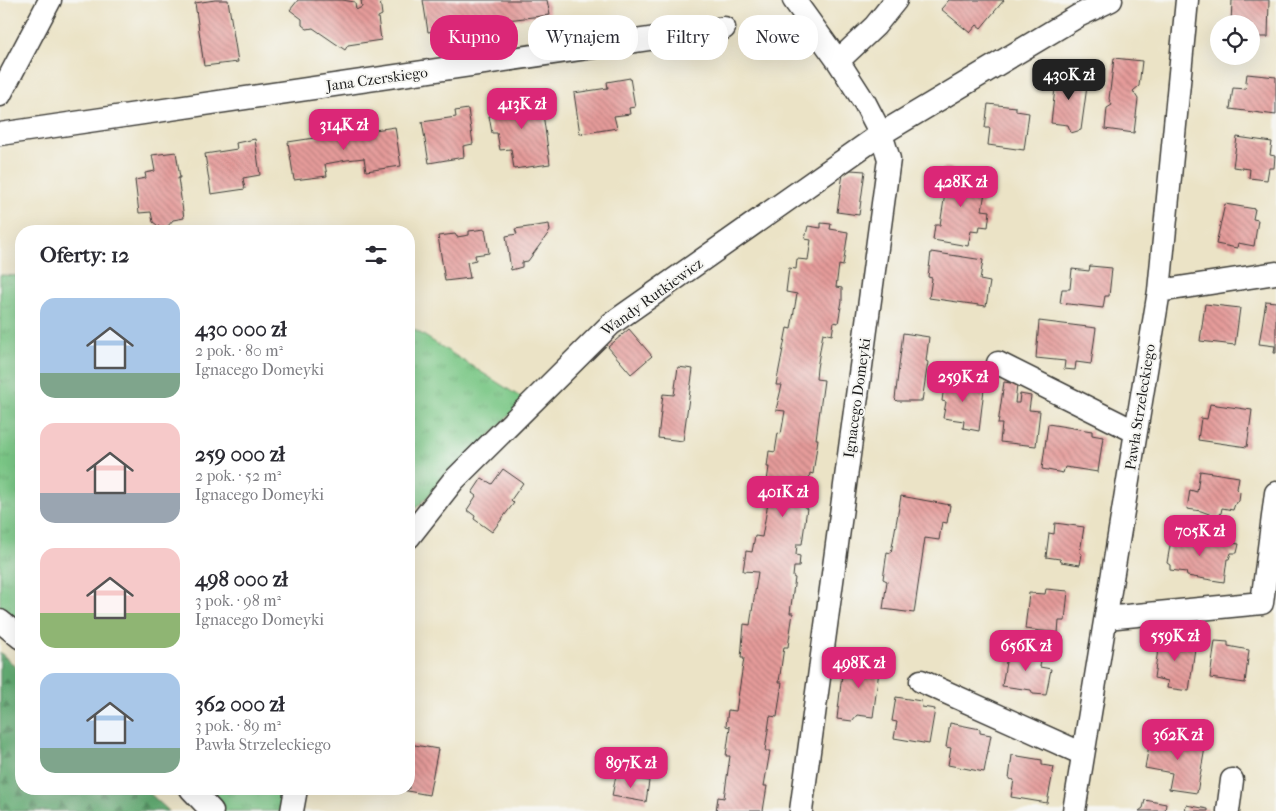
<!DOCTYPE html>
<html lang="pl">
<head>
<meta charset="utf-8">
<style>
  body { margin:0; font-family:"IM FELL French Canon",serif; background:#f7f7f7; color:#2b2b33; height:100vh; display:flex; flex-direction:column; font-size:19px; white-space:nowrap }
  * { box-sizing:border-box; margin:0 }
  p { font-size:16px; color:#7c7c81 }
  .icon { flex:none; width:28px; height:28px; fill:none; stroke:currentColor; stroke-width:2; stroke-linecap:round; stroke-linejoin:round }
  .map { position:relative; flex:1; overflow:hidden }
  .side { position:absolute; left:15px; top:225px; width:400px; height:570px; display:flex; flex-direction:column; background:#fff; border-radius:20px; box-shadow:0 5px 20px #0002 }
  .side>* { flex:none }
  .hud { position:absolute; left:430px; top:15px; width:475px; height:45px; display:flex; gap:10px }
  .buttons { position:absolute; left:1210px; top:15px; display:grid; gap:10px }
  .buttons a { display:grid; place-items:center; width:50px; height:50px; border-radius:50%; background:#fff; box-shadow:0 5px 20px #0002; font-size:25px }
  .price { position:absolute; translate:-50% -42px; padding:0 11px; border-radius:10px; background:#db2777; color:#fff; font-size:16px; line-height:32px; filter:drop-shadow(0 1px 2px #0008) }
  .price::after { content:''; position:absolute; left:50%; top:30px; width:15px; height:11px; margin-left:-8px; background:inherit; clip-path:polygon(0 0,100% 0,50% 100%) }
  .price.selected { background:#222; color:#fff }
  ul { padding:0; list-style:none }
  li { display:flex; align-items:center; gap:15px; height:125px; padding:0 25px }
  li span { display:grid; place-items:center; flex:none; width:140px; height:100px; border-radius:15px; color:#555 }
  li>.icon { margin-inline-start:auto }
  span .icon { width:60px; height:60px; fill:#fffc; stroke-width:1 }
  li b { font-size:21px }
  h2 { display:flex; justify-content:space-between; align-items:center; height:60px; padding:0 25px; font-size:21px }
  .pill { padding:0 18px; border-radius:20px; background:#fff; box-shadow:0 5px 20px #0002; font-size:18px; line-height:45px }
  .pill.selected { background:#db2777; color:#fff }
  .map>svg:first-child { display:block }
  .grass { fill:url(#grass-tufts); stroke:#4b7251 }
  .forest { fill:url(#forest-firs); stroke:#406448 }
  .building { fill:url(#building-back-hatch) }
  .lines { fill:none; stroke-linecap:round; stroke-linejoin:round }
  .minor-casing { stroke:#3b3a36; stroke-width:25 }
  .minor { stroke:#fff; stroke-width:22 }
  .labels { text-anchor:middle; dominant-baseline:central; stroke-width:4; stroke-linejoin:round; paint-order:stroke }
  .street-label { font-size:15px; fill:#1c1c1c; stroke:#f6f6f2 }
</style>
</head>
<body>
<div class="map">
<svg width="1276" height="811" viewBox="0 0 1276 811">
  <defs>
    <pattern id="grass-tufts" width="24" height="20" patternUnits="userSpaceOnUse" patternTransform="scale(1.25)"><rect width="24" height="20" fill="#7ac786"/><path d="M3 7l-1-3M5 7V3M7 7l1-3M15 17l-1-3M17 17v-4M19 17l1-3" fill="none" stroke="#69aa73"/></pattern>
    <pattern id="forest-firs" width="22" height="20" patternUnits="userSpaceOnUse" patternTransform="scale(1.25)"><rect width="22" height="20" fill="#63ac73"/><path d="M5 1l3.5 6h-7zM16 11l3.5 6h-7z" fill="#518b5e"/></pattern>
    <pattern id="building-back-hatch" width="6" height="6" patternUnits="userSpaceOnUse" patternTransform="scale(1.25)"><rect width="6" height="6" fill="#e59b9a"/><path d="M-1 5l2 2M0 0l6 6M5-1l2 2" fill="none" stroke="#b97e7d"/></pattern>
  </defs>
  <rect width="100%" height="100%" fill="#f6f6f2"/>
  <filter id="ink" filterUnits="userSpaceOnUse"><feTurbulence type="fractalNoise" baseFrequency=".02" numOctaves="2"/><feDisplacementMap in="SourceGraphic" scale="10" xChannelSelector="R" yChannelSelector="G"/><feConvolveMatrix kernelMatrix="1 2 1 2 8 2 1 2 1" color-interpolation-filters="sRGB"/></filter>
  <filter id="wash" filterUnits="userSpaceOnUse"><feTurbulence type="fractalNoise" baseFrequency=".0096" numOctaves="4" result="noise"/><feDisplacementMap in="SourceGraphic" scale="20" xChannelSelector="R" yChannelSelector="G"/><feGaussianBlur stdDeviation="1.12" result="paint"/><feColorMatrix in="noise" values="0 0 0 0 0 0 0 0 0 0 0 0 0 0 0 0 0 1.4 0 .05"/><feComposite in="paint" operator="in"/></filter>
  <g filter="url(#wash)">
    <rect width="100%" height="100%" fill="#ebe3c6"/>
    <path class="grass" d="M0,275L21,276V634L0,614Z
      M409,326L525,400L409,515Z
      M186,789H297L294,811H210Z"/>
    <path class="forest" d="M0,652L21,672V789H145L169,811H0Z"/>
    <g id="blocks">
      <path class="building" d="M215,0H228L238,62L204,66L195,3Z
        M298,0H342L355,2L356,10L362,7L361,0H380L382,15L378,17L381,40L348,45L345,50L313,28L307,29L302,25V19L290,10Z
        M423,0H547L550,15L507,20L508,28L478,32L476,25L428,32Z
        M949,0H1004L981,28L977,25L970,33L941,9Z
        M1232,0H1269L1268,37H1251V24H1231Z
        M1114,58L1142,61L1139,86L1133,91L1138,99L1134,133L1105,129L1107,108L1112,105L1109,99Z
        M1057,71L1070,73V77L1088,79L1081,130L1071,133L1068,125L1051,123Z
        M1247,74L1276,77V115L1230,109L1233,88L1245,89Z
        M630,78L635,107L629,108L630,114L614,116L617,128L580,134L574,93L608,88L607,82Z
        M540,92L550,164L514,169L511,149L500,150L497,133H492L489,116L495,114L493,104L505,102L517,103L516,96Z
        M988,104L1016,107V111L1029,113L1024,150L988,145L990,128H985Z
        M468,109L473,144L463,146L464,157L429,163L422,122L456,117L455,111Z
        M361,125V132L395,127L401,166L366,171L364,158L347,160L325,164L327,176L294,180L288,142L321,137L320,131Z
        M1237,137L1272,142L1270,155L1275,156L1274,168H1269L1267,180L1249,178L1250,169L1233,167Z
        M255,139L260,175L243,178L245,189L211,194L205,154L237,149L236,143Z
        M176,152L180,178H178L184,218L173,220L168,226L161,228L153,222L151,212L139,213L135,180L146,178L145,173L155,171L152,155Z
        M944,167L978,173L976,185L986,186L982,210L990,211L988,227L980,226L979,232L971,231L968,246L933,240L935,225H940L947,181L943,180Z
        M851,170L865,171L859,215L837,212L843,174Z
        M1225,204L1255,209L1253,219L1258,220L1254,246L1238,243L1237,248L1216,244Z
        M821,223L831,224L830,229L848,232L843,266L839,265L836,287L842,288V301L838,323L834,322L832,335L823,333L817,368L816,379L824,380L816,439H818L813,474L810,473L807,490L811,491L810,498L806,497L805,508H807L802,544H797L796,555L800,556L799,567H794L793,577L795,578L790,613H793L788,647H784L779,682H782L777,717L770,716L765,751H770L764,786H767L763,811H716L718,797L724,798L730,756H726L730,727L726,726L728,710L736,711L744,658H741L744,624L750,625L758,572L743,571L746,551L752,552L755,536L762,537L768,503L764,502L769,467H767L769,451L775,452L778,433L781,434L785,411L776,410L782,385H776L787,328L791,329L797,294L786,292L789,268L796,269L797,259L808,260L811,240L805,239L808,226L821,228Z
        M549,224L550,231L528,261L522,262V267L511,270L506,236L517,234L515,229Z
        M485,229L489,253L475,255L476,260L467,262L470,278L445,281L438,236L455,234L457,237L469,235V231Z
        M931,252L983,260L980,280L990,282L986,306L929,298L932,278L928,277Z
        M1090,266L1112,268L1109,296H1105L1103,308L1060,303L1062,289H1070L1072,269L1089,271Z
        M1266,301L1276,302V353H1274L1275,346L1259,344Z
        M1205,304L1240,308L1235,345L1200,341Z
        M1039,321L1096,328L1091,364L1076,362L1075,370L1064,369L1065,361L1036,358Z
        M629,329L652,356L631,374L608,347Z
        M903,333L929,337L926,361L928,362L922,401H897L895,399Z
        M678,367L693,369L683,441L658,438L663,394L674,395Z
        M945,378L972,381V387L984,389L979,431L963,428L964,421L943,418L946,402L942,401Z
        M1004,382L1017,384L1015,403H1019L1020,394L1031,396L1029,410L1040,411L1036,446L1000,442L1002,424H998Z
        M1210,404L1252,410L1247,447L1198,440L1201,418L1207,419Z
        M1048,424L1092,431V435L1103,437L1098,472L1065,467L1063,473L1042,469Z
        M503,469L523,483L511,500L514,503L492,532L474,519L475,516L467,510L476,496L472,493L482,478L492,484Z
        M1200,471L1239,477L1237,489L1240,492L1239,501L1235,504L1233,510L1222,508L1221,513L1217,517L1201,511L1187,509L1190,490L1197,492Z
        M901,496L950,505L947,523L942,522L939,540L925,538L914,613L883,609L887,581L883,579L887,552L891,553Z
        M1055,523L1084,527L1080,553L1082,554L1080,565L1061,562L1060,559L1046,557L1049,533L1054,534Z
        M1176,534L1239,544L1237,553H1231L1229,559H1227L1224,582L1187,576L1186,572L1170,570V565L1167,563L1171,540H1174Z
        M1046,589L1068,591L1065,621H1059L1058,633L1025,629L1029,593L1045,594Z
        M1160,635L1196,641L1189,691L1167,688L1168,681L1154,678Z
        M1215,641L1228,642V646L1249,650L1245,683L1210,678Z
        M1008,650L1042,654L1040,667L1051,669L1046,695L1033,694L1031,690L1002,686Z
        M858,657L884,660L882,671H879L873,717L857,715L852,721L837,719L843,665L856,667Z
        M896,697L921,701L922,707L935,709L929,744L894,738L897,722L892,721Z
        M950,723L980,729V733L991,735L984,772L948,765L951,748L946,747Z
        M1157,733L1206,742L1197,793L1169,789L1172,773L1145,768L1150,740L1155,742Z
        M409,744L438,749L429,795L402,790L409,789Z
        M1012,755L1042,760V765L1054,767L1047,803L1011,797L1014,780L1009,779Z
        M616,775L649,781L646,802L612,796Z
        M1145,800L1166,804L1165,811H1139L1143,808Z
        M1186,805L1208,809V811H1185Z"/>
    </g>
  </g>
  <g filter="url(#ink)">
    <use href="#blocks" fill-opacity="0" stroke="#3b3a36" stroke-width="1"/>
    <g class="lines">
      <defs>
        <path id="minor" d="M838,61L875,26L896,0
          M0,95L50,0
          M0,134L724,28
          M1159,291L1276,273
          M998,363L1136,432
          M409,537L453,481L611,324L881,134L865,103L838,61L794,0
          M1106,618L1262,603L1276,493
          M0,621L21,638
          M921,681L1083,754
          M191,789L212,811
          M292,811L296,789
          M801,811L889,159L881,134L1078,16L1111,0
          M1074,811L1159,291L1187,0
          M1228,811L1232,780"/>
      </defs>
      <use href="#minor" class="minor-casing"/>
      <use href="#minor" class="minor"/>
    </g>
  </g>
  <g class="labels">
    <g class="street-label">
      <text transform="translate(377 79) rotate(-8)">Jana Czerskiego</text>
      <text transform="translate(652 297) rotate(-36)">Wandy Rutkiewicz</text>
      <text transform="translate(857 398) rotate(-82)">Ignacego Domeyki</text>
      <text transform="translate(1140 407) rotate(-81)">Pawła Strzeleckiego</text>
    </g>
  </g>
</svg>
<div class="buttons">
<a><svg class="icon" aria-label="locate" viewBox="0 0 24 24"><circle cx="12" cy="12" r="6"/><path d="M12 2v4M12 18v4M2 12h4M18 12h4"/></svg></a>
</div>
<b class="price selected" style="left:1069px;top:101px">430K zł</b>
<b class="price" style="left:522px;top:130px">413K zł</b>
<b class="price" style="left:344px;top:151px">314K zł</b>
<b class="price" style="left:961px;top:208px">428K zł</b>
<b class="price" style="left:963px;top:403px">259K zł</b>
<b class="price" style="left:783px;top:518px">401K zł</b>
<b class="price" style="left:1200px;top:557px">705K zł</b>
<b class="price" style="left:1175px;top:662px">559K zł</b>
<b class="price" style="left:1026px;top:672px">656K zł</b>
<b class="price" style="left:859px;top:689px">498K zł</b>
<b class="price" style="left:1178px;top:761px">362K zł</b>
<b class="price" style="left:631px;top:789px">897K zł</b>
<div class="hud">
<a class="pill selected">Kupno</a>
<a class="pill">Wynajem</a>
<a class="pill">Filtry</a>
<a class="pill">Nowe</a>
</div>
<section class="side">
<h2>Oferty: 12<svg class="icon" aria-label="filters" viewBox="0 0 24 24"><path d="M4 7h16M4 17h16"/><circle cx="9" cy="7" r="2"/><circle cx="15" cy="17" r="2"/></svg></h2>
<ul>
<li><span style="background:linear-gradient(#a9c7e8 75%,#7fa58c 0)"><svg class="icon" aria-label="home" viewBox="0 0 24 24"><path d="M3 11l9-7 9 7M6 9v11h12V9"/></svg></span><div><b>430 000 zł</b><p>2 pok. · 80 m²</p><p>Ignacego Domeyki</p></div></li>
<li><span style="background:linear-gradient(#f6c9c9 70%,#9aa5b1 0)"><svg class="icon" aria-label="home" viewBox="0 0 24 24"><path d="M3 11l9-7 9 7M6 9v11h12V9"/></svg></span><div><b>259 000 zł</b><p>2 pok. · 52 m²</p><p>Ignacego Domeyki</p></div></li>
<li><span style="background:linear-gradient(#f6c9c9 65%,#8fb573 0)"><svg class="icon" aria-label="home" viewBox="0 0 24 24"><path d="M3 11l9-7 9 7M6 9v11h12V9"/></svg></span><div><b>498 000 zł</b><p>3 pok. · 98 m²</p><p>Ignacego Domeyki</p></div></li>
<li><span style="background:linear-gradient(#a9c7e8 75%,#7fa58c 0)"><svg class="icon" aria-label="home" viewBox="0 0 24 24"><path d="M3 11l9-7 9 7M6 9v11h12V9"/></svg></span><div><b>362 000 zł</b><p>3 pok. · 89 m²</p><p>Pawła Strzeleckiego</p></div></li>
</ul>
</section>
</div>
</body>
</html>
